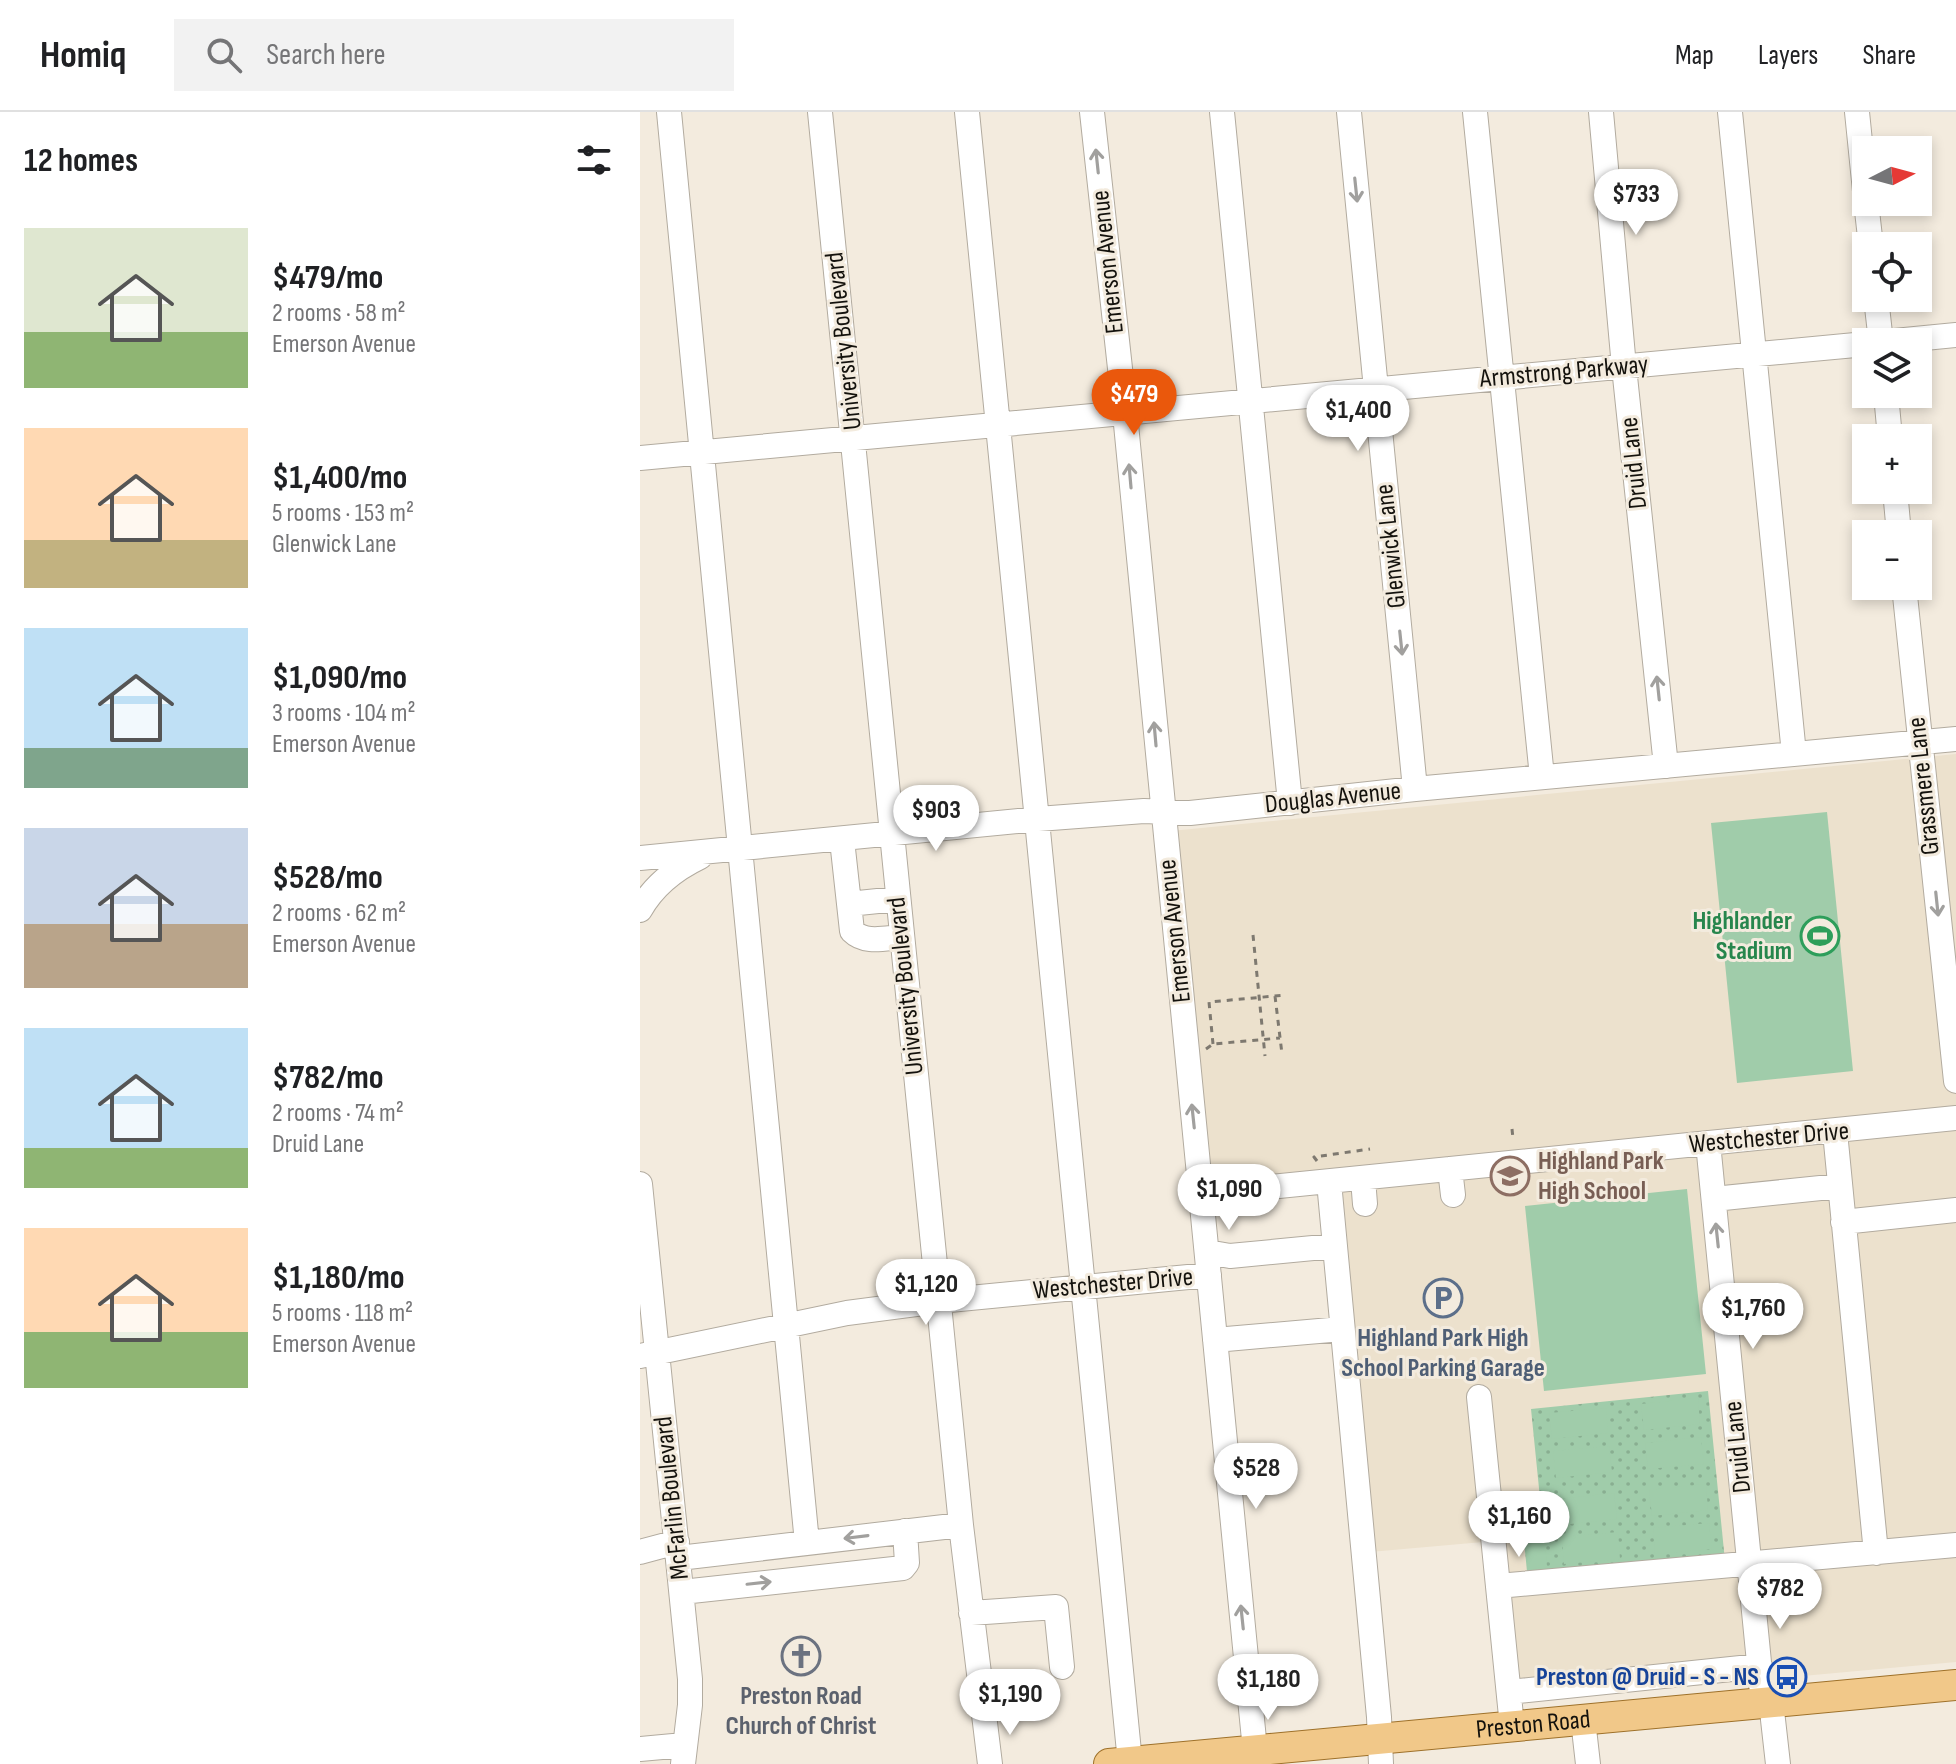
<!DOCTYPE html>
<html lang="en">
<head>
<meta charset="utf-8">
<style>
  body { margin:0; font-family:"Sofia Sans Condensed",sans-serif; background:#f2f2f2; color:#202124; height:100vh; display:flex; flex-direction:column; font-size:30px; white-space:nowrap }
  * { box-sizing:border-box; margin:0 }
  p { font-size:26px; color:#757577 }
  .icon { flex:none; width:44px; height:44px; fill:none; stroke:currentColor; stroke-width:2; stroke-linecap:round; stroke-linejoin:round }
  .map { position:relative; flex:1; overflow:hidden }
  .drawer { display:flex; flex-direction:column; background:#fff; width:640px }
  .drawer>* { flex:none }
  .needle { width:52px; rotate:84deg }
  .controls { position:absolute; left:1212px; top:24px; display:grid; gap:16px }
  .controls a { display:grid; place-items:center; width:80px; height:80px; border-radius:0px; background:#fff; box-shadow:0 4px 12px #0003; font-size:40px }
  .price { position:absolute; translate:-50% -68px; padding:0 18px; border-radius:28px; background:#fff; color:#222; font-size:26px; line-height:52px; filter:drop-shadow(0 2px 4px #0008) }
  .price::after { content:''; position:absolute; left:50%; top:48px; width:24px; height:18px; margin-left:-12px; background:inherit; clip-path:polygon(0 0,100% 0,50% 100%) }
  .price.on { background:#ea580c; color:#fff }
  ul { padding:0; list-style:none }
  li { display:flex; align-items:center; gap:24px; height:200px; padding:0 24px }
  li span { display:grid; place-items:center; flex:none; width:224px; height:160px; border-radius:0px; color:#555 }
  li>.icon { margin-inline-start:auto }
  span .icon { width:96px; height:96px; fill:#fffc; stroke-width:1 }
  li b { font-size:34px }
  h2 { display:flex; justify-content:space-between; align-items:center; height:96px; padding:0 24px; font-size:34px }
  header { display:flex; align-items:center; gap:48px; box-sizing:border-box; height:112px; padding:0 40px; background:#fff; border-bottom:2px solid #e0e0e0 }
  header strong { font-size:38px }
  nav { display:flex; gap:44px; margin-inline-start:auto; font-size:28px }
  .search { width:560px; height:72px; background:#f2f2f2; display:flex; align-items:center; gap:20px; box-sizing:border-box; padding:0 28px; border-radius:0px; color:#757577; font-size:30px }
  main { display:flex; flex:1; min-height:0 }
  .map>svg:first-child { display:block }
  .built { fill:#ece1cd }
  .park { fill:url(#park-dots) }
  .garden { fill:#a0ccaa }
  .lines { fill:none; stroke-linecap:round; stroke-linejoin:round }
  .minor-casing { stroke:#b2ab9f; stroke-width:26 }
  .major-casing { stroke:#9e712a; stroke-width:32 }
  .path { stroke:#7e7970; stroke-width:3; stroke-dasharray:6 6; stroke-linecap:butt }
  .minor { stroke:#fff; stroke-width:24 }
  .major { stroke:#f1c889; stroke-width:30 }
  .oneway { stroke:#a1a09e }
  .labels { text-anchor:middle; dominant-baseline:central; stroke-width:6; stroke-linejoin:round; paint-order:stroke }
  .street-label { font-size:26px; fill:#14120d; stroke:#f3ebde }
  .leisure-label { font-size:26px; font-weight:bold; fill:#27864d; stroke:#f3ebde; text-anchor:end }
  .education-label { font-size:26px; font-weight:bold; fill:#785e54; stroke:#f3ebde; text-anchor:start }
  .service-label { font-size:26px; font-weight:bold; fill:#4e5e75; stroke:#f3ebde }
  .transit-label { font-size:26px; font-weight:bold; fill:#164399; stroke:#f3ebde; text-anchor:end }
  .worship-label { font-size:26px; font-weight:bold; fill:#5b616d; stroke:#f3ebde }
</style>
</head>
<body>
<header>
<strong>Homiq</strong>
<div class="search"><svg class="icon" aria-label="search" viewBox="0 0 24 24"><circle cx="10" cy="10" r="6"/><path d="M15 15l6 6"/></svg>Search here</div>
<nav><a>Map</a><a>Layers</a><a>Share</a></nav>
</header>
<main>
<section class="drawer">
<h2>12 homes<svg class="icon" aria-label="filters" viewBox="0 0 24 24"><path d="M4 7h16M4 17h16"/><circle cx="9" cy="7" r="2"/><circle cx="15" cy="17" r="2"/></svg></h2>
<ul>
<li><span style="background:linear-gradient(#dfe7d0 65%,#8fb573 0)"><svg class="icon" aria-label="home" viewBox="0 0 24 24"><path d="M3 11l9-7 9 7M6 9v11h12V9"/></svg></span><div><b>$479/mo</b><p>2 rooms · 58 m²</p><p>Emerson Avenue</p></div></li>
<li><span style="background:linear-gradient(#ffd9b3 70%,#c2b280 0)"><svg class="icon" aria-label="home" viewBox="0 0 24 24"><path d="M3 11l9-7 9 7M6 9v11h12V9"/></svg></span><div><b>$1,400/mo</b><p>5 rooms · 153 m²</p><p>Glenwick Lane</p></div></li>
<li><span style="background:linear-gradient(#bfe0f5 75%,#7fa58c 0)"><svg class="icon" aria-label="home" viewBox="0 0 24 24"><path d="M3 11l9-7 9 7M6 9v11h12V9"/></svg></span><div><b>$1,090/mo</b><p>3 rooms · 104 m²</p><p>Emerson Avenue</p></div></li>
<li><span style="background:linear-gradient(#c9d6e8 60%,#b9a48a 0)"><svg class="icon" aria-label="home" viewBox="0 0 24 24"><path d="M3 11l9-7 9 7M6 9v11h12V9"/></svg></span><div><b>$528/mo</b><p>2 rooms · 62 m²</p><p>Emerson Avenue</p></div></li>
<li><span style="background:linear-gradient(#bfe0f5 75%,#8fb573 0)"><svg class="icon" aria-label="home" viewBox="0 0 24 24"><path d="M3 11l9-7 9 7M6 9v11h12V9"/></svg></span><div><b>$782/mo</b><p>2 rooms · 74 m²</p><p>Druid Lane</p></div></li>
<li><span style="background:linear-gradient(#ffd9b3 65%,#8fb573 0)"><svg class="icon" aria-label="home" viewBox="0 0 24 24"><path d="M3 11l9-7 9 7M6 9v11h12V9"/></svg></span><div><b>$1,180/mo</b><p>5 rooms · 118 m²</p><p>Emerson Avenue</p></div></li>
</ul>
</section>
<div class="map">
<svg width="1316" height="1652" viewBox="0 0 1316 1652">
  <defs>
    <pattern id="park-dots" width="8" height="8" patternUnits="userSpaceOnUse" patternTransform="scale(2)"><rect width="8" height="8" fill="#a0ccaa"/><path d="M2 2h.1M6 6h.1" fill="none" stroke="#89ae91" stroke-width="1.8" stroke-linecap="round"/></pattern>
  </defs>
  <rect width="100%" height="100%" fill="#f3ebde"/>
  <path class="built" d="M1316,642V1550L857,1592L843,1430L730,1440L694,1059L566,1072L531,719Z"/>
  <path class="park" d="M1068,1279L1085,1449L888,1470L882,1408L902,1406L891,1297Z"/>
  <path class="garden" d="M1187,700L1213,959L1097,971L1071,711Z
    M1047,1077L1066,1262L904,1279L885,1094Z
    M1058,1286L1060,1312L1004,1318L1001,1292Z
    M966,1296L968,1321L912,1327L909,1301Z
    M1061,1325L1064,1352L1008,1357L1005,1331Z
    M969,1334L972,1360L916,1366L913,1339Z
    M1066,1372L1068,1398L1012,1404L1009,1378Z
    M974,1381L977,1407L921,1413L918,1387Z
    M1069,1411L1072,1437L1015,1442L1013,1416Z
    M903,1412L907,1455L888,1457L884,1414Z
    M978,1420L980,1447L924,1452L922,1425Z"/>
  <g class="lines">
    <defs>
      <path id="minor" d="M29,0L167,1431
        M180,0L321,1413L350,1652
        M327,0L490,1650
        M452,0L485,302L615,1638
        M582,0L650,691
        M709,0L775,677
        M835,0L902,665
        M961,0L984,255L1026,654
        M1090,0L1154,642
        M1217,0L1226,89
        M1226,90L1231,134
        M1236,186L1241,230
        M1244,230L1316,223
        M1246,282L1250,326
        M0,346L1226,232
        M1255,378L1259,422
        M1264,474L1316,969
        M202,728L212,819C225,832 245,826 262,825
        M0,746L398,707L504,699L550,701L775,677L1316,627
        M209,792L257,787
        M0,798C14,773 35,757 60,745
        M1195,1020L1236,1441
        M1068,1031L1123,1591
        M810,1057L813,1083
        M723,1067L725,1092
        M689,1070L739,1605L741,1652
        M0,1072L50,1567V1593L43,1652
        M561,1082L1316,1006
        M1074,1087L1200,1074
        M1203,1110L1316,1098
        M567,1140L590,1144L694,1134
        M575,1228L702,1217
        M0,1244L207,1201L299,1189L569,1163
        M839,1285L872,1614
        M0,1440L37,1430
        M39,1446L321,1413
        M858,1474L1316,1433
        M42,1480L263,1456L267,1451L265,1419
        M331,1501L416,1495L422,1555
        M869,1580L1120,1554
        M1131,1590L1138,1652
        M943,1608L948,1652
        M0,1637L44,1633"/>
      <g id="major">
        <path id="s1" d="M469,1652L1316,1573"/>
      </g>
    </defs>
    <use href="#minor" class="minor-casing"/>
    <use href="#major" class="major-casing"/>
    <path class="path" d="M613,823L625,944
      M635,884L642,942
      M573,932L569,890L646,883
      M566,937L573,932L640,926
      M872,1017L873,1027
      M677,1049L674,1045L730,1037"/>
    <use href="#minor" class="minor"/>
    <use href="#major" class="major"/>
  </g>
  <defs><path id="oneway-shaft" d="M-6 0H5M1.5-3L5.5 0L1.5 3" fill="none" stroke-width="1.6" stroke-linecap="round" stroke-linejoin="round" transform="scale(2)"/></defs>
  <g class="oneway">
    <use href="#oneway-shaft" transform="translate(457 49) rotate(-96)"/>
    <use href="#oneway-shaft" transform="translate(716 78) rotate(84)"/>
    <use href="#oneway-shaft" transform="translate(490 364) rotate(-95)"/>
    <use href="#oneway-shaft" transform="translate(761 531) rotate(84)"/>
    <use href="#oneway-shaft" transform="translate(1018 576) rotate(-96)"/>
    <use href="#oneway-shaft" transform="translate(515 622) rotate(-95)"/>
    <use href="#oneway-shaft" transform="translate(1297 792) rotate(84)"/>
    <use href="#oneway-shaft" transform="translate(553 1004) rotate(-96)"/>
    <use href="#oneway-shaft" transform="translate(1077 1123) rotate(-96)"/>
    <use href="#oneway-shaft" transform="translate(216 1425) rotate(173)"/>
    <use href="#oneway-shaft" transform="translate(119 1471) rotate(-6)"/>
    <use href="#oneway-shaft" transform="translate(602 1505) rotate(-96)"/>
  </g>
  <defs>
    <symbol id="stadium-ring" viewBox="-11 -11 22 22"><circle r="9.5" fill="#f3ebde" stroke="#2e9e5b" stroke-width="1.5"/><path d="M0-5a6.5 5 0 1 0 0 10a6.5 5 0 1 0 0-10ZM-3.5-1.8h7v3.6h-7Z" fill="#2e9e5b"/></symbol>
    <symbol id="school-ring" viewBox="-11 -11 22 22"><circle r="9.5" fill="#f3ebde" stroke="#8d6e63" stroke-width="1.5"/><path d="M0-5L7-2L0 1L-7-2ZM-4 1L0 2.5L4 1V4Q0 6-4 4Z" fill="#8d6e63"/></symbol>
    <symbol id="parking-ring" viewBox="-11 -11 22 22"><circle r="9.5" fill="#f3ebde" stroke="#5c6f8a" stroke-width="1.5"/><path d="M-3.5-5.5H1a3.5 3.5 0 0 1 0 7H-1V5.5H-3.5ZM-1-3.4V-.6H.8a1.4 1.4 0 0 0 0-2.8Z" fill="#5c6f8a"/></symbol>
    <symbol id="church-ring" viewBox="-11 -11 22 22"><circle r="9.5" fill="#f3ebde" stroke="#6b7280" stroke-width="1.5"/><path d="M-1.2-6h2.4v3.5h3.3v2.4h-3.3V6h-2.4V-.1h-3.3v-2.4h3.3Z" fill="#6b7280"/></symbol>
    <symbol id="bus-ring" viewBox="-11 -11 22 22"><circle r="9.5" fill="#f3ebde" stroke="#1a4fb4" stroke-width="1.5"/><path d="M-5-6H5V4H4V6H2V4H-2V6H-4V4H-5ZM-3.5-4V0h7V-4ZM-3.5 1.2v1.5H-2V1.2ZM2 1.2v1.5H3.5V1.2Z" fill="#1a4fb4"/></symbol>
  </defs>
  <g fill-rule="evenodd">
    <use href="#stadium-ring" x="1158" y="802" width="44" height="44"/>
    <use href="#school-ring" x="848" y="1042" width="44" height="44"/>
    <use href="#parking-ring" x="781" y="1164" width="44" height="44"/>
    <use href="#church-ring" x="139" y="1522" width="44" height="44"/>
    <use href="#bus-ring" x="1125" y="1543" width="44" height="44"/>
  </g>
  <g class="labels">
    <g class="street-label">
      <text transform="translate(468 150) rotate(-96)">Emerson Avenue</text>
      <text transform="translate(204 229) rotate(-96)">University Boulevard</text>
      <text transform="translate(924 260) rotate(-5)">Armstrong Parkway</text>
      <text transform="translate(994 351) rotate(-96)">Druid Lane</text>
      <text transform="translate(751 434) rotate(-96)">Glenwick Lane</text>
      <text transform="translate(1284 674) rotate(-96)">Grassmere Lane</text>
      <text transform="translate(693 686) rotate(-6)">Douglas Avenue</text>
      <text transform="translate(535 819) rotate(-96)">Emerson Avenue</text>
      <text transform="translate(266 874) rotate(-96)">University Boulevard</text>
      <text transform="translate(1129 1026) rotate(-5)">Westchester Drive</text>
      <text transform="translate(473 1172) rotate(-5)">Westchester Drive</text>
      <text transform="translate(1098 1335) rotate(-96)">Druid Lane</text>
      <text transform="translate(32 1386) rotate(-96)">McFarlin Boulevard</text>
      <text stroke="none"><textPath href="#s1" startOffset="426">Preston Road</textPath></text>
    </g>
    <g class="leisure-label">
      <text x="1152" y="809">Highlander<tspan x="1152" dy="30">Stadium</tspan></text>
    </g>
    <g class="education-label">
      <text x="898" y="1049">Highland Park<tspan x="898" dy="30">High School</tspan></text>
    </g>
    <g class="service-label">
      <text x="803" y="1226">Highland Park High<tspan x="803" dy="30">School Parking Garage</tspan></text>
    </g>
    <g class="transit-label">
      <text x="1119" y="1565">Preston @ Druid - S - NS</text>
    </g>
    <g class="worship-label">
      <text x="161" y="1584">Preston Road<tspan x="161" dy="30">Church of Christ</tspan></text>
    </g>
  </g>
</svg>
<div class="controls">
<a><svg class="needle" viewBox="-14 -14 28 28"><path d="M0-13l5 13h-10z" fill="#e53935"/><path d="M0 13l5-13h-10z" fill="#757577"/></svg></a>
<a><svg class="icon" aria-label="locate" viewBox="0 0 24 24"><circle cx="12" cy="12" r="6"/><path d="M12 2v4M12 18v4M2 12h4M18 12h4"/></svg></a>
<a><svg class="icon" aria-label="layers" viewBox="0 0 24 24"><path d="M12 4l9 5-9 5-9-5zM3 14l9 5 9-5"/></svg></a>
<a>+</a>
<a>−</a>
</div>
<b class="price" style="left:996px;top:125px">$733</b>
<b class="price on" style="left:494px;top:325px">$479</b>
<b class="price" style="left:718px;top:341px">$1,400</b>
<b class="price" style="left:296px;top:741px">$903</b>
<b class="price" style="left:589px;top:1120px">$1,090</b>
<b class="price" style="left:286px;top:1215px">$1,120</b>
<b class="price" style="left:1113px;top:1239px">$1,760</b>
<b class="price" style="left:616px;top:1399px">$528</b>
<b class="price" style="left:879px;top:1447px">$1,160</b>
<b class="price" style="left:1140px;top:1519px">$782</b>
<b class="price" style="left:628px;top:1610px">$1,180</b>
<b class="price" style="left:370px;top:1625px">$1,190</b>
</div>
</main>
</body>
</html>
